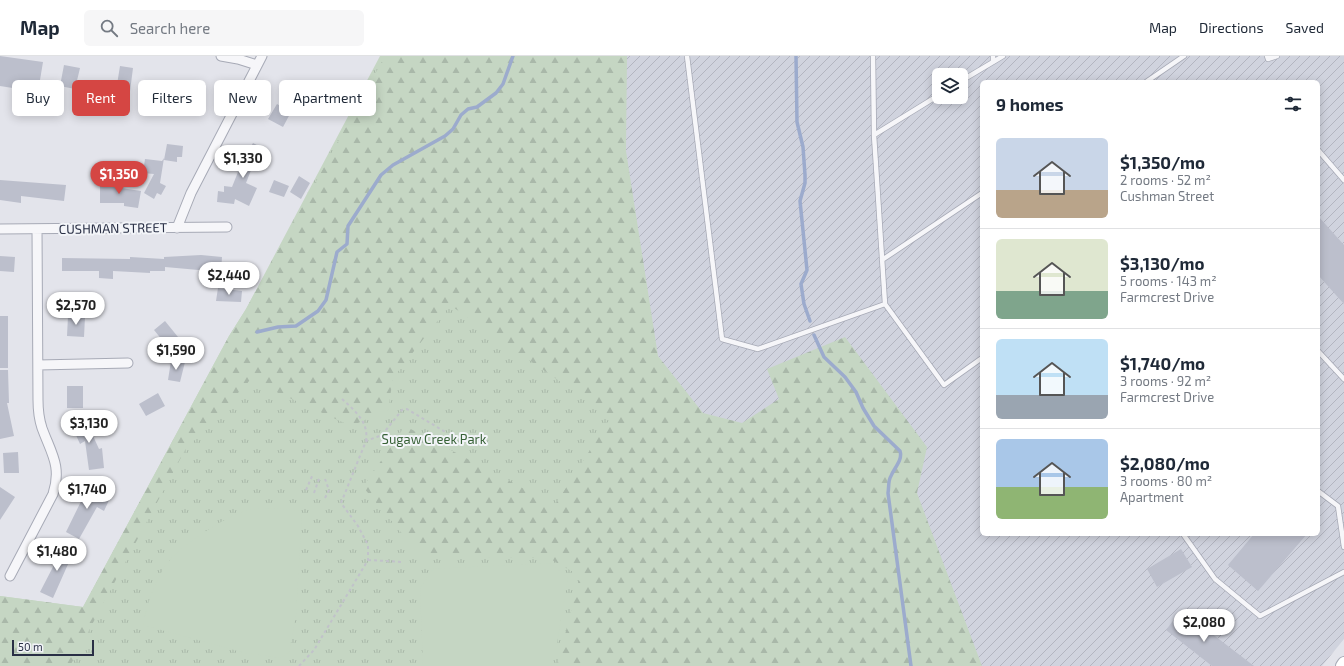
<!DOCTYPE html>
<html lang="en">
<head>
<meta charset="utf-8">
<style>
  body { margin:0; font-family:"Exo 2",sans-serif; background:#f6f6f7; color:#1f2937; height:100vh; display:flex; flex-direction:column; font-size:15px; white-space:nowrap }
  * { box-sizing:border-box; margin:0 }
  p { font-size:13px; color:#747a83 }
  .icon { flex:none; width:22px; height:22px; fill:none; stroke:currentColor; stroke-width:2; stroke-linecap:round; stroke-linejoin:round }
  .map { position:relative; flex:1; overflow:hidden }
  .side { position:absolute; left:980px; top:24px; width:340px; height:456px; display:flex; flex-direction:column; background:#fff; border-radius:6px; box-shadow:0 2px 10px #0003 }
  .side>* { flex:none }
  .guide { position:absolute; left:12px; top:24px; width:380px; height:36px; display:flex; gap:8px }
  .buttons { position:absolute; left:932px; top:12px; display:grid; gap:8px }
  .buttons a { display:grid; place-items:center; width:36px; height:36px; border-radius:6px; background:#fff; box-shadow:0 2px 10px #0003; font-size:20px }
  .scale { position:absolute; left:12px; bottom:10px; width:82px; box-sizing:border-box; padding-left:4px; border:2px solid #292f45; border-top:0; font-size:11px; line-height:14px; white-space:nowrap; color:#292f45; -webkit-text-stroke:3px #f2f4f8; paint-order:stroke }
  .price { position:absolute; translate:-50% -34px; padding:0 9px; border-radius:14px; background:#fff; color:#222; font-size:13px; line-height:26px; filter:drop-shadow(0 1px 2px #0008) }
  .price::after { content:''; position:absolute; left:50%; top:24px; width:12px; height:9px; margin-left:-6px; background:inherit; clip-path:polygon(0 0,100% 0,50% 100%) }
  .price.current { background:#d54643; color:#fff }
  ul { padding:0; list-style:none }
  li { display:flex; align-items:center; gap:12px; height:100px; padding:0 16px }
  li+li { border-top:1px solid #e0e1e3 }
  li span { display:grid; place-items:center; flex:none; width:112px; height:80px; border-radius:6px; color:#555 }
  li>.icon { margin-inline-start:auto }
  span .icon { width:48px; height:48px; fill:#fffc; stroke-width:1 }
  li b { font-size:17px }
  h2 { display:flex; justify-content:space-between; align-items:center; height:48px; padding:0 16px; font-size:17px }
  .chip { padding:0 14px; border-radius:6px; background:#fff; box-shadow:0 2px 10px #0003; font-size:14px; line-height:36px }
  .chip.current { background:#d54643; color:#fff }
  header { display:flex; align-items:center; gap:24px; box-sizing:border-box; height:56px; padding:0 20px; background:#fff; border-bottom:1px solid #e0e1e3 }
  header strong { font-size:19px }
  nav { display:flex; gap:22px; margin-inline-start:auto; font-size:14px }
  .search { width:280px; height:36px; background:#f6f6f7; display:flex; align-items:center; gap:10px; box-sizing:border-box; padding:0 14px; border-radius:6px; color:#747a83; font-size:15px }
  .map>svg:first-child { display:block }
  .industrial { fill:url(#industrial-furrows); fill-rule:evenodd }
  .grass { fill:url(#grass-tufts) }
  .forest { fill:url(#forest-firs) }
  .garden { fill:#c5d6c3 }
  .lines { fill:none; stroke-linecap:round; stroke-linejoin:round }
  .stream { stroke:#9cabcd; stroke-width:3.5 }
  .building { fill:#bcbfcc }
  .lane-casing { stroke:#a7aab6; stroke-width:6 }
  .street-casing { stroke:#a7aab6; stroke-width:11 }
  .secondary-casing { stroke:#a7aab6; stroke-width:14 }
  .path { stroke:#c1c2ca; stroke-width:2; stroke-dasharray:3 3; stroke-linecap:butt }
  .lane { stroke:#f6f6f9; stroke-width:4.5 }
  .street { stroke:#f6f6f9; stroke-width:9 }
  .secondary { stroke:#fff; stroke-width:12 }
  .labels { text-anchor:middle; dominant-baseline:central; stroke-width:4; stroke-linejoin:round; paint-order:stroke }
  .street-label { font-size:13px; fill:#292f45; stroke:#f2f4f8 }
  .park-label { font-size:13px; fill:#376136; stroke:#f2f4f8 }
</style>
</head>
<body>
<header>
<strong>Map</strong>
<div class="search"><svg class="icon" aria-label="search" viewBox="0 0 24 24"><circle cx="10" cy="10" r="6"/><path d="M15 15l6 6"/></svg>Search here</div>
<nav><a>Map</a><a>Directions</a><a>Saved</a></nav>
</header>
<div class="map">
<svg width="1344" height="610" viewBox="0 0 1344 610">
  <defs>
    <pattern id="industrial-furrows" width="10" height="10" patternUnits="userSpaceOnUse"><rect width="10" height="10" fill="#d0d3de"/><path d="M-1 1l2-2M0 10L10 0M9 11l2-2" fill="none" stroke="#b3b5c0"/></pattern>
    <pattern id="grass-tufts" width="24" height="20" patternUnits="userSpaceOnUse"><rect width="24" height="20" fill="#c5d6c3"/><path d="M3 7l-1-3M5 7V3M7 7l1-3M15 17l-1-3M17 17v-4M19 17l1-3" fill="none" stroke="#a9b8a9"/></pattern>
    <pattern id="forest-firs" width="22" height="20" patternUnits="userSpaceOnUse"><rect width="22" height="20" fill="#c5d6c3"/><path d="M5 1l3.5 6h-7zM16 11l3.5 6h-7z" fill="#a9b8a9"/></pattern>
  </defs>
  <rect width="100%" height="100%" fill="#e3e4eb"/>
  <path class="industrial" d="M574,0H1344V583L1322,610H970L666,359ZM939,19H961V41H939ZM982,26H1318V478H982Z"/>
  <path class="grass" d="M380,0H574L666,359L970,610H0V540L83,551L229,280L246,253Z"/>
  <path class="forest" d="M385,0H627L626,95L658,300L703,357L742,367L779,343L767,313L845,281L927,391L917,437L982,610H557L580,520L549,502L421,500L363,431L405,370L555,449L611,361L450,249L393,322L388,354L351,370L250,324L185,394L70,610H0V540L83,551L229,280L246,253Z"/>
  <path class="garden" d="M274,452L302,455L296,560L289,596L281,602L245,597L143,569C147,548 155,522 170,504C185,487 222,463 244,455C253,452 265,453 274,452Z
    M550,507L568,522L557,587L551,610H423L420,532L433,513Z"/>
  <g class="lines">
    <path class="stream" d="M796,0L797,66L803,91L805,119V127L800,145L807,214L801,228L804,248L810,265
      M257,276L278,271L296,270L318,255L326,244L337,196L347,188L348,170L381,119L393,109L445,80L453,73L461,59L468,53L477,51L496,37L503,28L513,0
      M814,279L824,301L845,321L856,336L863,352L874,370L900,395C903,404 894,412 891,420C888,424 889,432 888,437L911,610"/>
  </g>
  <path class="building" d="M0,0L43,6L38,36L0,30Z
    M64,9L80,12L75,33L60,30Z
    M120,10L133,12L129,43L115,41Z
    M187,24L206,28L201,51L183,48Z
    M298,26L318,37L311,50L298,43L283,71L268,63L277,48L284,52Z
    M253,87L266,94L259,106L255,104L246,127L257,132L249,150L235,143L234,148L217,146L218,135L224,136V130L232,131L240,111L235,109L238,100L244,103Z
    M167,88L183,90L182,101H177V106L164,104Z
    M164,102L160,127L166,130L161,139L157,137L154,143L144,137L154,118L143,117L145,103L162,105Z
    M299,120L310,127L301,143L290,136Z
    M0,124L66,129L64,145L21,140V147L0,144Z
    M274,124L289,130L284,141L269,136Z
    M100,125H114V131L141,135L138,152L124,150V147H100Z
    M1318,160L1344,189V248L1318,219Z
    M201,199L222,201L221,216L165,211V215H150V217L113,215V223L99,222V215H62V202L130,203V201L164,203V201Z
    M0,200L15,201L14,216L0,215Z
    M218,232L242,235L241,246L216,245Z
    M0,260H8V312H0Z
    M68,260L85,261L84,281L67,280Z
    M165,265L178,281L167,290L154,274Z
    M171,305L185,306L180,326L168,324Z
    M0,314H8L9,347H7L14,380L0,383Z
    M67,330H83V352H67Z
    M158,337L165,350L146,360L139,348Z
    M84,360L99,393L102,392L104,412L89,414L85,385L80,388L71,368L82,363Z
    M18,396L19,417H4L3,397Z
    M90,427L101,432L99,436L110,442L104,455L97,451L79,483L66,476Z
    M0,431L15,441L0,464Z
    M1254,478H1307L1258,535L1228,509Z
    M59,491L73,497L53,542L40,536L55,507L52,506Z
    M1181,493L1192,511L1157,531L1147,513Z
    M1181,554L1254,610H1212L1166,574Z"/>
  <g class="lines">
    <defs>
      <path id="lane" d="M687,0L722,283L758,293L885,248L874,79
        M873,0L874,79L939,39
        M1267,0L1268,3L1277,0
        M993,6L1003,0
        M961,25L993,6V0
        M1146,26L1184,0
        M1318,94L1344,124
        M882,204L982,137
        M885,248L944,329L982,302
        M1318,295L1344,323
        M1318,435L1338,450L1344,491
        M1183,478L1215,523L1260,560L1344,516"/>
      <path id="street" d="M221,0L238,3L257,9
        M177,172L191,137L262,0
        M0,173L227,171
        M38,309L128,307
        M10,520L53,438C62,410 51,397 42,372C39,363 38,354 38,344L37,173"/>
      <path id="secondary" d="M1342,610L1344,607"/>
    </defs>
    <use href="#lane" class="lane-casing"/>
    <use href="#street" class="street-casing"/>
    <use href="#secondary" class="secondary-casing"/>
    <path class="path" d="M342,343C355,355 369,366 366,385
      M306,434L313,418
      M314,437L320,420
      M325,442L329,434L325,423
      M368,504L403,506
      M299,610L314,594L368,504V489L358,470L341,447L366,385L382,379L402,354L407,353L447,377"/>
    <use href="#lane" class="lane"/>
    <use href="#street" class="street"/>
    <use href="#secondary" class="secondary"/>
  </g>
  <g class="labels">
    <g class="street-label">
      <text transform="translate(113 172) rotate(-1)">CUSHMAN STREET</text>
    </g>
    <g class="park-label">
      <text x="434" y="383">Sugaw Creek Park</text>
    </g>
  </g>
</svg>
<div class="buttons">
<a><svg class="icon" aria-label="layers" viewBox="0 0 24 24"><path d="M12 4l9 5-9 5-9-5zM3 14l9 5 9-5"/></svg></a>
</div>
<div class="scale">50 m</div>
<b class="price" style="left:243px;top:123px">$1,330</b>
<b class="price current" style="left:119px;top:139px">$1,350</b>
<b class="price" style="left:229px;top:240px">$2,440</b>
<b class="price" style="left:76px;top:270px">$2,570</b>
<b class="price" style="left:176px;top:315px">$1,590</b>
<b class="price" style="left:89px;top:388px">$3,130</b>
<b class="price" style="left:87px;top:454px">$1,740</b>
<b class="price" style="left:57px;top:516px">$1,480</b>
<b class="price" style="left:1204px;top:587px">$2,080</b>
<div class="guide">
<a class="chip">Buy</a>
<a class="chip current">Rent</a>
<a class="chip">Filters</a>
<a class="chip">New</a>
<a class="chip">Apartment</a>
</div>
<section class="side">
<h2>9 homes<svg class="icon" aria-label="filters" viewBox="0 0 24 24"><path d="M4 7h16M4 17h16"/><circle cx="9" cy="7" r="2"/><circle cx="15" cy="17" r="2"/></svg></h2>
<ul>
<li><span style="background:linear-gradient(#c9d6e8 65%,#b9a48a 0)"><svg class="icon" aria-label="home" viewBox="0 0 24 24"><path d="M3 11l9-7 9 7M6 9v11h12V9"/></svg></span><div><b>$1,350/mo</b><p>2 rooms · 52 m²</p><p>Cushman Street</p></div></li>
<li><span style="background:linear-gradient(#dfe7d0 65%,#7fa58c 0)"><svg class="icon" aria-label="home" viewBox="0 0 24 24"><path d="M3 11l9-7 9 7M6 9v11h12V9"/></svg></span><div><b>$3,130/mo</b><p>5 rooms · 143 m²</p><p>Farmcrest Drive</p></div></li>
<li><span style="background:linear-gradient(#bfe0f5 70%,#9aa5b1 0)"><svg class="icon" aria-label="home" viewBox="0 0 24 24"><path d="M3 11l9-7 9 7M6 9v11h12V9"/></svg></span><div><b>$1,740/mo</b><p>3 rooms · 92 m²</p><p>Farmcrest Drive</p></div></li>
<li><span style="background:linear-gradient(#a9c7e8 60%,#8fb573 0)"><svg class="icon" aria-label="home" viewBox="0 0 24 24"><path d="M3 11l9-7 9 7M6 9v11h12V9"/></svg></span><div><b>$2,080/mo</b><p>3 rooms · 80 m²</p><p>Apartment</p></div></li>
</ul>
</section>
</div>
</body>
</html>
